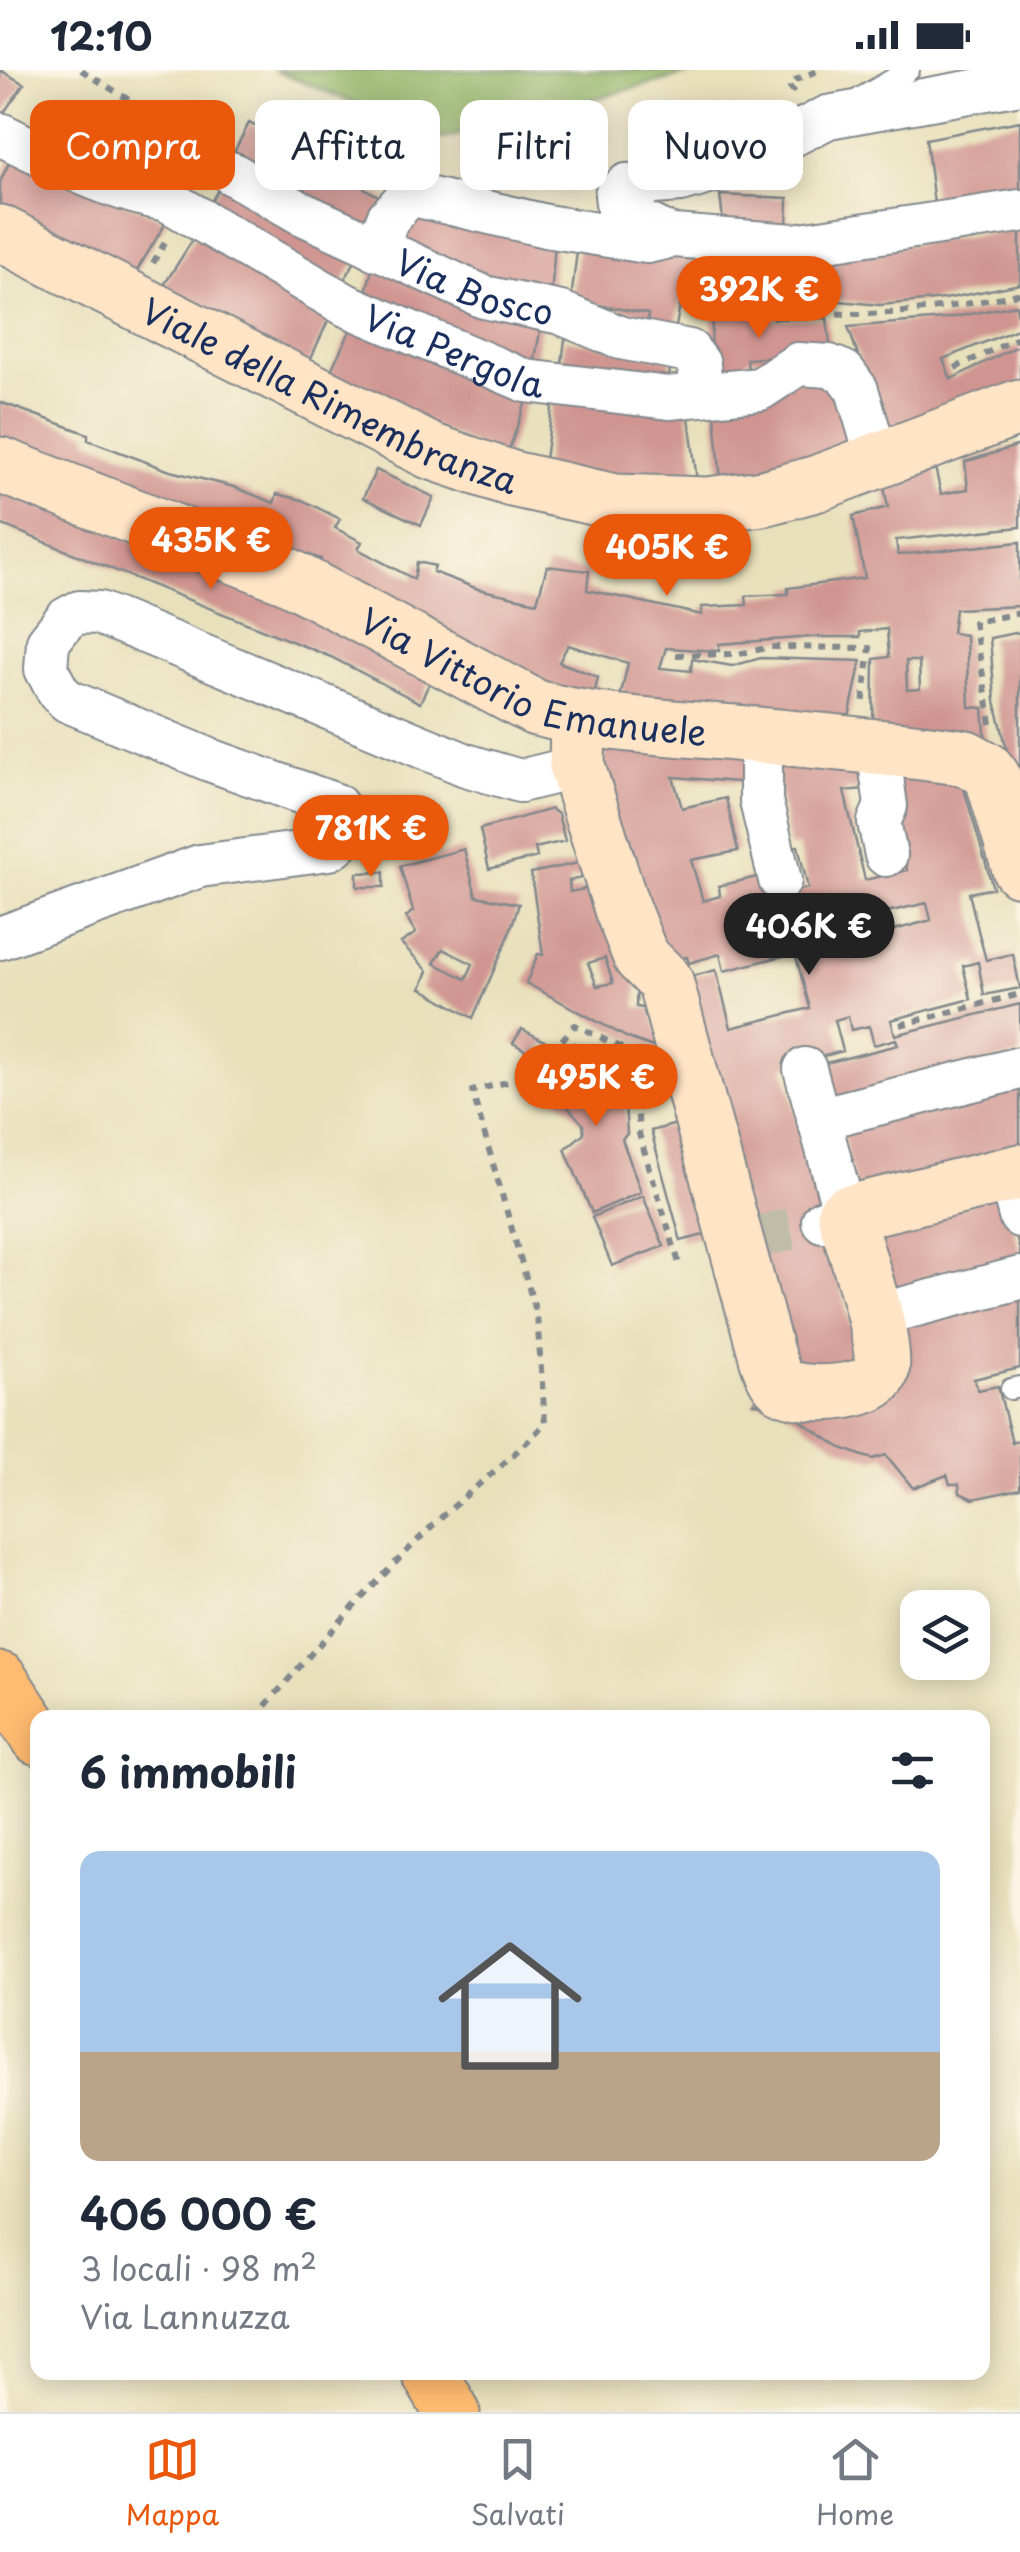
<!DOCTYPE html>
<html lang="it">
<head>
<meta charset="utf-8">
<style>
  body { margin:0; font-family:"Playpen Sans",sans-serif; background:#f6f6f7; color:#1f2937; height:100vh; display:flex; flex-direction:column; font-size:38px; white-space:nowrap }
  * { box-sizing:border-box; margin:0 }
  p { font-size:32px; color:#747a83 }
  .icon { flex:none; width:55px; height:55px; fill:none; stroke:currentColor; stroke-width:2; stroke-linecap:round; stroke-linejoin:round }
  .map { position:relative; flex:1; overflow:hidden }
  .drawer { position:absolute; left:30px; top:1640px; width:960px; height:670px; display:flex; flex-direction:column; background:#fff; border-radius:20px; box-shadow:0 5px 25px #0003 }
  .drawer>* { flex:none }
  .hud { position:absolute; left:30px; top:30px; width:960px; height:90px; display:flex; gap:20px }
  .fabs { position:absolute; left:900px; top:1520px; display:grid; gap:20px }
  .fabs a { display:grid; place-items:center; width:90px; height:90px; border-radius:20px; background:#fff; box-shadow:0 5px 25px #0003; font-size:50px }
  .price { position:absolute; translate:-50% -85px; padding:0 22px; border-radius:35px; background:#ea580c; color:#fff; font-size:32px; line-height:65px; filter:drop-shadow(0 2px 5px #0008) }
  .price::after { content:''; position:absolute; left:50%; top:60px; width:30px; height:22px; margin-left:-15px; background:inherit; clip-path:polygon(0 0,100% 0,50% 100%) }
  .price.on { background:#222; color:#fff }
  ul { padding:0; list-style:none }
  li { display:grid; align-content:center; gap:20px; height:530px; padding:0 50px }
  li span { display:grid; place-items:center; height:310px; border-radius:20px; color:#555 }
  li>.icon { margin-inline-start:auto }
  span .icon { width:180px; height:180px; fill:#fffc; stroke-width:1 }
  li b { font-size:42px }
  h2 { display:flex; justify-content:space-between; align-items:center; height:120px; padding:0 50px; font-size:42px }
  .tag { padding:0 35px; border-radius:20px; background:#fff; box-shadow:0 5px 25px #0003; font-size:35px; line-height:90px }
  .tag.on { background:#ea580c; color:#fff }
  .status { display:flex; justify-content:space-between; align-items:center; height:70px; padding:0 50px; background:#fff; direction:ltr }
  .status svg { height:28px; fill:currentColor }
  .tab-bar { display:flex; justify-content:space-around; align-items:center; height:140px; border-top:2px solid #e0e1e3; background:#fff; font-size:28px; color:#747a83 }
  .tab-bar a { display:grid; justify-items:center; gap:5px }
  .tab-bar .on { color:#ea580c }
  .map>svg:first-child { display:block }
  .forest { fill:#94b66a; stroke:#587264; stroke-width:2.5 }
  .building { fill:#d09591; fill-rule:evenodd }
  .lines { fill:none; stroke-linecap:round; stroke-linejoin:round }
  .street-tunnel { stroke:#bfbda8; stroke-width:42; stroke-dasharray:42 21; stroke-linecap:butt }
  .lane-casing { stroke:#82888c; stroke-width:24 }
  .street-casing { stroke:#82888c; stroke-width:46 }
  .secondary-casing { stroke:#82888c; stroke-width:59 }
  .primary-casing { stroke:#82888c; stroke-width:59 }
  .path { stroke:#82888c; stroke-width:6; stroke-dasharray:8 8; stroke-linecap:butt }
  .lane { stroke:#fff; stroke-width:20 }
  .street { stroke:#fff; stroke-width:42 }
  .secondary { stroke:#ffe4c6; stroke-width:55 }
  .primary { stroke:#ffbb71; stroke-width:55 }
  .labels { text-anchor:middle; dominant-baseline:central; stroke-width:10; stroke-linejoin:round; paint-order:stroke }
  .street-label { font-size:35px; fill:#1b2f5e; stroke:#fcf5e5 }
</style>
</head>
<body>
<div class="status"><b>12:10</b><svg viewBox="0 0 49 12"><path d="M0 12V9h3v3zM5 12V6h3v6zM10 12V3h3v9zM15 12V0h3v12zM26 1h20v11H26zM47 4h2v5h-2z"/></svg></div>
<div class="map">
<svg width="1020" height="2342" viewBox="0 0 1020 2342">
  <rect width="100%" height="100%" fill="#fcf5e5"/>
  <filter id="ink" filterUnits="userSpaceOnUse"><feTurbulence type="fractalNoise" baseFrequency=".01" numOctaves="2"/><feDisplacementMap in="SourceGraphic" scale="20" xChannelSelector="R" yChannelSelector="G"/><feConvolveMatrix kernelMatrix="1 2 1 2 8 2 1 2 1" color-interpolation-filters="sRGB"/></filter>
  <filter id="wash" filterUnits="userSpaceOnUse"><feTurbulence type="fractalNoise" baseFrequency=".0048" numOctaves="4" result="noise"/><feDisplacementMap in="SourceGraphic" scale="40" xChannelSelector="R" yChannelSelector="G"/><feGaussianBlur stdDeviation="2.25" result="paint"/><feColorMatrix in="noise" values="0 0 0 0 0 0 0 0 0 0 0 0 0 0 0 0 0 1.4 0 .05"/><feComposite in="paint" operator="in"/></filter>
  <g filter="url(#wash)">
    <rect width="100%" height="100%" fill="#e8e0bb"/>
    <path class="forest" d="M273,0H702L443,69Z"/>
    <g id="blocks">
      <path class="building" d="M0,0L24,14L0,48Z
        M1020,51V129L935,142L926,69Z
        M249,53L279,68L260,105L230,90Z
        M13,84L167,151L133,207L0,142V112Z
        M319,92L385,130L369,164L300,129Z
        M223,111L357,188L339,219L204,144Z
        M720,125L788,128L787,161L724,158Z
        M402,141L555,171L551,230L392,178Z
        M1020,159V214L945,229L880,235L829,230L818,187Z
        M197,163L332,242L305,301L164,215Z
        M578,173L787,189L785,214H684L673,272L646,267L648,244L571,230Z
        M373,196L542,250L533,300L363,232Z
        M1016,235L1020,258L943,289L951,309L1020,275V316L889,371L848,257L944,249Z
        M713,236L757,237L775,249L827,248L831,284L747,289L749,316L709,317Z
        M355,251L530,320L506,388L326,310Z
        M565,269L671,289L668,318L561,302Z
        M795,308L834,317L855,384L721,411L714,335Z
        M553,330L688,339L697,411L543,405Z
        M0,332L88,364V370L170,401L234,417L274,433L277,424L302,430L340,449L335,458L362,472L358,479L414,509L417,492L435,496L433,502L478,519L537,532L547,496L589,501L587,520L702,545V537L747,535L746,526L788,524V518L865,508L853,446L888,437L883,413L932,384L941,424L968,419L965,392L1020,375V457L896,470L898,485L1020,472V536L955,539L952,563L966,565L969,637L983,638L986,675L873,661L874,589L889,587L887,559L860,562V567H812L719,574V581L666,578L660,598L691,601L692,589L732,596L761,588L861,591L846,661L617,641L628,593L568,575L559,592L598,607L592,634L546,619L317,498L321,489L0,379ZM906,591H919L920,619L907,620Z
        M376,400L434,427L421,455L363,428Z
        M0,417L217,504L435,601L420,633L331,587L0,454Z
        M1020,562V732L995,631L990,568Z
        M604,667L755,680L750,713L673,707L682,738L726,728L738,781L691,790L703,831L720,826L719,816L765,805L771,826L808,818L798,776L789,777L772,680L871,687L874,718L844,721L865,810L907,800L890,696L959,702L993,818L969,823L979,864L986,890L1013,884L1020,918L984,925L978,892L963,896L971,929L891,950L895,965L1020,934V985L832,1032L822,994L898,975L896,969L874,975L869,956L851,960L848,946L835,950L843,981L784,996L850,1254L871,1289L789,1310L685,908L716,900L731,958L810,938L796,887L931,850L927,833L784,865L791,884L724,901L720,884L689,893L687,887L662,892L606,768Z
        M551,739L558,744L565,771L535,778L537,787L489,799L480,759Z
        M464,779L476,826L519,834L507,870L473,948L421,918L428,901L401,873L416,863L406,847L413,841L400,796ZM443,879L473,894L466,909L434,893Z
        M597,789L600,803L569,811L570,822L603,815L637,909L636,937L651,939L664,981L628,968L526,913L538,884L543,885L531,803ZM605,888L613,913L597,916L588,893Z
        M384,802V817H357V803Z
        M522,959L546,972L537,987L513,973Z
        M574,973L624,1017L627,1064L622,1069L641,1122L592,1143L565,1079L584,1063L583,1054L566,1035L542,1016Z
        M1020,1011V1086L858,1129L842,1060Z
        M684,1052L715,1162L681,1171L651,1061Z
        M1004,1123L1020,1181V1194L882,1233L862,1163Z
        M643,1126L664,1176L612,1196L592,1147Z
        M1020,1223V1298L974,1309L978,1320L998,1316L1012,1373L1020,1370V1419L973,1429L960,1423L959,1414H950L947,1405L913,1418L886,1385L873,1389L863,1386L839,1377L776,1334L753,1333L764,1316L853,1337L884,1260Z"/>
    </g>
  </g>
  <g filter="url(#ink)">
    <use href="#blocks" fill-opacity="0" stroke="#82888c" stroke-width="2.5"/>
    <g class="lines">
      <path class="street-tunnel" d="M750,1169L823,1151"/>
      <defs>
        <path id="lane" d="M859,29L909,0
          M1011,1319L1020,1317"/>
        <g id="street">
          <path id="s1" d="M0,64C54,90 108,120 167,130L346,235L526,311L669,328L760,319L798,294L829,296L844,302L857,320L878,391"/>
          <path id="s2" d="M231,103L301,143L484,227L561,243L621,268L689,281L699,294L701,325"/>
          <path d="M663,162L618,140L616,125L627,115L681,111L732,96L828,47L1020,13"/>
          <path d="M376,179L388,148L410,124L546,156L647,172L673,166L794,175L1020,141"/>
          <path d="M761,666V731L780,810"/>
          <path d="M878,678L886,736L879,752L886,785"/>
          <path d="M0,868L200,796L329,779C348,768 350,751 336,735L210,690L68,631L59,623L46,599L48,572L66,549L79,542L99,543L466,695L520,711L577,697"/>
          <path d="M805,999L845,1144L823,1151"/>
          <path d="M818,1049L1020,998"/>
          <path d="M1009,1104L1020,1146"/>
          <path d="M874,1246L1020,1208"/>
        </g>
        <g id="secondary">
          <path id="s3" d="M0,163L430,381L512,409L615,432L707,435L763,428L815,414L1020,337"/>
          <path id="s4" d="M0,395L288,506L536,638C601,655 668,657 735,663C812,670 889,677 966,688L986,699L993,708L1020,799"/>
          <path d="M578,649L577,697L622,839L641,887L665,911L768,1290C772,1299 774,1310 783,1316C800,1327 875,1326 881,1301C888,1273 854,1176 845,1144L1020,1102"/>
        </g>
        <path id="primary" d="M0,1610L38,1667
          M429,2302L452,2342"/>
      </defs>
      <use href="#lane" class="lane-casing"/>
      <use href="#street" class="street-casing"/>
      <use href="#secondary" class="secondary-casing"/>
      <use href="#primary" class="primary-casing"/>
      <path class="path" d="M81,0L147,41L200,83
        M795,22L790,18L791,12L819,0
        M153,193L167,169
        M790,234L798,214
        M692,247L694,234C743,206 795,243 846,244C904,245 961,236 1017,224L1020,229
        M955,298L1020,267
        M676,585L738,584L771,577L870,578L863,635
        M991,654L974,552L1020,543
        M900,955L1020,924
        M648,1017L637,1033L639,1064L679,1193
        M255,1648C310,1584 366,1521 426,1462C464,1424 509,1393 545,1353L537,1246L472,1021L531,1006L575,955L642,988"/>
      <use href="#lane" class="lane"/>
      <use href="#street" class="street"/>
      <use href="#secondary" class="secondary"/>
      <use href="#primary" class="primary"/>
    </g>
  </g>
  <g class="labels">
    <g class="street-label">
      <text stroke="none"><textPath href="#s2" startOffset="270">Via Bosco</textPath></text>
      <text stroke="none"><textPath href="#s1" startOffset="505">Via Pergola</textPath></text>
      <text stroke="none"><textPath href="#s3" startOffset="368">Viale della Rimembranza</textPath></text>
      <text stroke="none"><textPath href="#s4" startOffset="578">Via Vittorio Emanuele</textPath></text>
    </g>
  </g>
</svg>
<div class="fabs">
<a><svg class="icon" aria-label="layers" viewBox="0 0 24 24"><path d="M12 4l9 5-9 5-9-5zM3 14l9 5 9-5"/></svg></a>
</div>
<b class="price" style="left:759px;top:271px">392K €</b>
<b class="price" style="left:211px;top:522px">435K €</b>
<b class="price" style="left:667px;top:529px">405K €</b>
<b class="price" style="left:371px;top:810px">781K €</b>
<b class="price on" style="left:809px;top:908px">406K €</b>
<b class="price" style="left:596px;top:1059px">495K €</b>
<div class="hud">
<a class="tag on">Compra</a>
<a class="tag">Affitta</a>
<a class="tag">Filtri</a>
<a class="tag">Nuovo</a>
</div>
<section class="drawer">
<h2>6 immobili<svg class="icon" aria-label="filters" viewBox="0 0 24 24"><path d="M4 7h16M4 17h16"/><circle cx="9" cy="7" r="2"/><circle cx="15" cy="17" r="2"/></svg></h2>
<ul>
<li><span style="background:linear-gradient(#a9c7e8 65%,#b9a48a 0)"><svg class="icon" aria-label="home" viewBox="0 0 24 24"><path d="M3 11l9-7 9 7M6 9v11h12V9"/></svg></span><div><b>406 000 €</b><p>3 locali · 98 m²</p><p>Via Lannuzza</p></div></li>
</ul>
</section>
</div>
<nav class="tab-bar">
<a class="on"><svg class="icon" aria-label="map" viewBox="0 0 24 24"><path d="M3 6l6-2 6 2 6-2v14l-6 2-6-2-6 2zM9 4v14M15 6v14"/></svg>Mappa</a>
<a><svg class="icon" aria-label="saved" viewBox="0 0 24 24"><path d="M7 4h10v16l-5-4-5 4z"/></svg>Salvati</a>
<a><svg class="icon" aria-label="home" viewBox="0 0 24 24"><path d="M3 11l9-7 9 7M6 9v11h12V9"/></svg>Home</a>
</nav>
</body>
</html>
